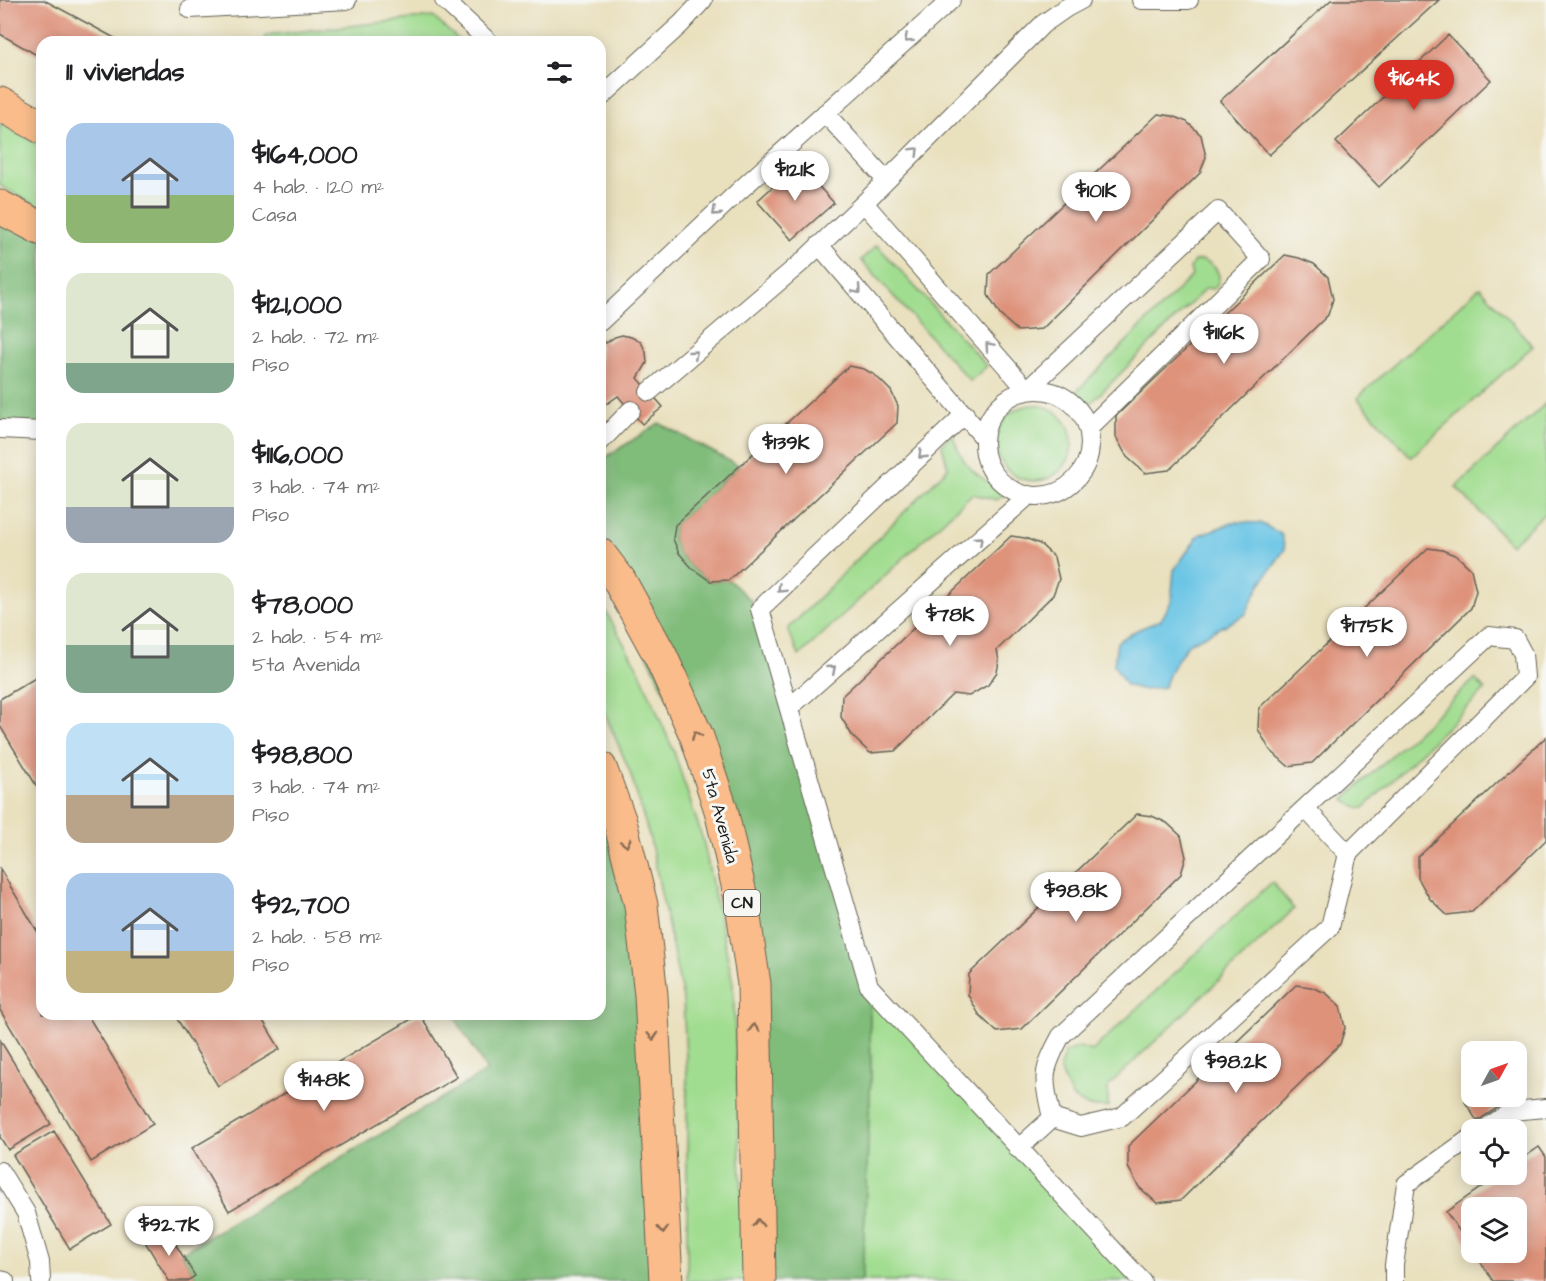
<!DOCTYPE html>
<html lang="es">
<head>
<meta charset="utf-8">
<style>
  body { margin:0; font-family:"Architects Daughter",sans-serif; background:#f2f2f2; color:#202124; height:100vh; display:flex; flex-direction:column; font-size:22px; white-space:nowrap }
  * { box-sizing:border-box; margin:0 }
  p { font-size:20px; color:#757577 }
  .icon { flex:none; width:33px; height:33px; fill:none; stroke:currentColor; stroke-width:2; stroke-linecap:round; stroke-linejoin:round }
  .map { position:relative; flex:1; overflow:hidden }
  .details { position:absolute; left:36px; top:36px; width:570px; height:984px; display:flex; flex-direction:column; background:#fff; border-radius:18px; box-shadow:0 3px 15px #0003 }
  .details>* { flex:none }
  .needle { width:39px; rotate:50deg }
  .fabs { position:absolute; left:1461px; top:1041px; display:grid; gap:12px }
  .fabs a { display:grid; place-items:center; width:66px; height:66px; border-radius:12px; background:#fff; box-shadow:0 3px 15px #0003; font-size:30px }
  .price { position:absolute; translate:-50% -51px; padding:0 14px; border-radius:21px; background:#fff; color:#222; font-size:20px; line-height:39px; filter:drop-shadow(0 2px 3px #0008) }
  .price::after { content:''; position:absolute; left:50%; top:36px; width:18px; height:14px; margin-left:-9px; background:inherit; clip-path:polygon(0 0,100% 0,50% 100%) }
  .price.selected { background:#d93025; color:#fff }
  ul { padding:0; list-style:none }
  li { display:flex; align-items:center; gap:18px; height:150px; padding:0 30px }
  li span { display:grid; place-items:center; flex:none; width:168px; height:120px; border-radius:18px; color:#555 }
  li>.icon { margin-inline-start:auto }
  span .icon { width:72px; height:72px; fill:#fffc; stroke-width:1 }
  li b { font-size:26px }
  h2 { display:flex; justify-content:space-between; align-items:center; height:72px; padding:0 30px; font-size:26px }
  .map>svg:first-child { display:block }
  .green { fill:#a1dd90; stroke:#5e7c56; stroke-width:1.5 }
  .forest { fill:#80bc7a; stroke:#4e6c4b; stroke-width:1.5 }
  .water { fill:#67c4e5; stroke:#427080; stroke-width:1.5 }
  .building { fill:#de927a }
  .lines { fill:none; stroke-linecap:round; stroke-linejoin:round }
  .lane-casing { stroke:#646154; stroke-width:20 }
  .highway-casing { stroke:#646154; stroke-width:35 }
  .lane { stroke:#fff; stroke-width:18 }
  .highway { stroke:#f9bc8a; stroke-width:33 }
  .oneway { stroke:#999 }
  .oneway2 { stroke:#8a6c53 }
  .labels { text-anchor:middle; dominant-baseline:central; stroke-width:6; stroke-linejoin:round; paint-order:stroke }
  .shield { fill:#f6f6f2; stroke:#5d5d5c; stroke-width:1.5 }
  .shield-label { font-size:16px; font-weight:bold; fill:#1c1c1c }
  .street-label { font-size:18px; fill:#1c1c1c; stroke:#f6f6f2 }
</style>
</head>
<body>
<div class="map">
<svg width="1546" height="1281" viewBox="0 0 1546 1281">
  <rect width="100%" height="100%" fill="#f6f6f2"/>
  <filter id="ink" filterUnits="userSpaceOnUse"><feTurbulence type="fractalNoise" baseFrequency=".0167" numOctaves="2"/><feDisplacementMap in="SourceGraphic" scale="12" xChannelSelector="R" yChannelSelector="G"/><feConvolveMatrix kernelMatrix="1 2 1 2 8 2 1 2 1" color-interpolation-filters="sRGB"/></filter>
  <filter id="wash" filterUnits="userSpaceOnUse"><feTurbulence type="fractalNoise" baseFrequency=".008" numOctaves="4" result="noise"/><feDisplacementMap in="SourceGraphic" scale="24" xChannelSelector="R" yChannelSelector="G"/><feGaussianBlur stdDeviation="1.35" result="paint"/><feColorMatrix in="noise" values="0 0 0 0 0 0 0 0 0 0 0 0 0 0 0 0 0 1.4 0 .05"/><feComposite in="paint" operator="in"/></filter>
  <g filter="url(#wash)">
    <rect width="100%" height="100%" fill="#e9e0bd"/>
    <path class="green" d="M433,17L461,42H263L266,35Z
      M0,123L42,146V208L0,186Z
      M877,245L987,366L970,381L861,260Z
      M1203,260C1216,265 1225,277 1214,289L1206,288L1090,404L1076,392L1192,276L1190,268L1194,261Z
      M1480,287L1533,346L1411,457L1357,398Z
      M1546,403V512L1511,545L1456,487Z
      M996 443a38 38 0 1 1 76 0a38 38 0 1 1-76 0Z
      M952,433C963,469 975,475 1007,492L997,500L972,494L799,656L788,629L948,468L942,445Z
      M600,601L640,672L674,752L703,840L733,983L745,1281H687V1078L683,999L650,839L630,772L600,702Z
      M1475,679L1485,690L1364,808L1355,807L1344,799Z
      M1272,882L1294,909L1108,1086V1107H1089L1073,1098L1064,1081L1060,1067L1065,1052L1080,1047L1092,1051Z
      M869,986L1142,1281H862L871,1072Z"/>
    <path class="forest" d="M0,207L42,229V431L0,429Z
      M659,423L739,466L675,525L673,539L679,553L692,568L710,581L729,580L760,609L869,986L871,1072L862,1281H759L754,984L721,810L600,555V461Z
      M600,768L620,822L666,1281H194L195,1276L181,1253L487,1071L453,1014H600Z"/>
    <path class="water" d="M1235,522L1260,523L1281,534L1285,549L1261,583L1245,615L1188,644L1173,666L1164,687L1144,690L1126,685L1114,665L1117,642L1137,630L1161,620L1171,602L1174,570L1199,535Z"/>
    <g id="blocks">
      <path class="building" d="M0,0H44L122,42H42V58L0,34Z
        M1331,0H1439L1269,155L1220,101Z
        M1448,35L1491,80L1379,187L1336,142Z
        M1158,114L1172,116L1187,122L1201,135L1206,157L1200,173L1042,329L1018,331L1000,315L988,295L989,274Z
        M798,164L834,203L792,240L757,201Z
        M1285,255L1299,258L1314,264L1328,277L1333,299L1328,315L1169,470L1145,473L1127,457L1116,437V416Z
        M622,335L631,337L641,342L646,352L647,363L638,378L663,407L642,424L618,396L608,403L600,404V337L606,343L615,337Z
        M849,366L864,369L875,375L891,391L898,406L897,423L729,580L710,581L692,568L679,553L673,539L675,525Z
        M1011,536L1025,538L1040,544L1054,557L1059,579L1053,595L997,650L999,661L997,672L988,685L969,696L953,694L895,751L870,753L853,737L841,717L842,696Z
        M1428,548L1442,550L1457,556L1471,569L1476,591L1471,608L1312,763L1288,766L1270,750L1258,729L1259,708Z
        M42,674V795L0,726V699Z
        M1546,737V840L1472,912L1447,915L1430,899L1418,878V857Z
        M1137,814L1152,816L1167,823L1181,836L1186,857L1181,874L1022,1029L997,1032L980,1016L968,995L969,974Z
        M0,869L42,939V1014H87L153,1124L91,1162L0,1010Z
        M1296,985L1311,987L1326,993L1340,1006L1345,1028L1340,1044L1181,1200L1157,1203L1139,1187L1128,1167V1146Z
        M174,1014H259L280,1049L218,1086Z
        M420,1014L457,1077L229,1211L192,1148Z
        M0,1040L51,1124L8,1150L0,1137Z
        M1473,1096H1500L1504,1103L1477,1121L1465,1102Z
        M54,1131L111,1224L70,1249L13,1155Z
        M1539,1147L1546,1157V1281H1493L1474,1252H1516V1208H1472V1249L1446,1212L1500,1174H1516V1163Z
        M165,1227L195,1276L187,1281H169L144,1240Z"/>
    </g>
  </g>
  <g filter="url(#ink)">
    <use href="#blocks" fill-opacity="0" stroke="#646154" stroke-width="1.5"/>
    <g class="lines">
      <defs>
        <path id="lane" d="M444,0L489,42
          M1141,0H1189
          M190,9L347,0
          M600,98L681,24L703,0
          M825,113L886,180
          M864,203L1027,390L1218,211L1261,259L1088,429
          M819,245L984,438
          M600,322L739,191L951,0
          M984 443a53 53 0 1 1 106 0a53 53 0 1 1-106 0Z
          M649,392L802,262L864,203L1043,24L1066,8L1081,0
          M965,414L760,609L869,986L1142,1281
          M0,429L42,431
          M600,442L631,410
          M1489,636L1515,639L1523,654L1525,677L1348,854L1330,927L1122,1117L1081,1127L1052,1118C1043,1077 1041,1073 1061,1036Z
          M789,708L1029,495
          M1305,808L1348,854
          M1483,1130L1512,1111L1546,1108
          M1018,1149L1052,1118
          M0,1171L26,1213L40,1262L41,1281
          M0,1280L5,1281
          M1394,1281V1265L1406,1184L1472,1137"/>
        <path id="highway" d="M0,104L42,127
          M0,207L42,229
          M600,555L619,580L661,657L697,737L721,810L741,898L754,984L759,1281
          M600,768L620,822L641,905L651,995L666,1281"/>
      </defs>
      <use href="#lane" class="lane-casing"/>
      <use href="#highway" class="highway-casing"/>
      <use href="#lane" class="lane"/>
      <use href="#highway" class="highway"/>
    </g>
    <defs><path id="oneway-chevron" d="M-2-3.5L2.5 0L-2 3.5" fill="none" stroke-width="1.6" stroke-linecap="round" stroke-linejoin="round" transform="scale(1.5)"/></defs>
    <g class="oneway">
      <use href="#oneway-chevron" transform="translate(908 39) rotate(138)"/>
      <use href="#oneway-chevron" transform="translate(915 151) rotate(-45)"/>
      <use href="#oneway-chevron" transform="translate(716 212) rotate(137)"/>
      <use href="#oneway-chevron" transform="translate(857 290) rotate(49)"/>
      <use href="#oneway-chevron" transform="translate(989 346) rotate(-131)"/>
      <use href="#oneway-chevron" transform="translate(694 354) rotate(-41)"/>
      <use href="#oneway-chevron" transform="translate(922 455) rotate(136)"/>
      <use href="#oneway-chevron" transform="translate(979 540) rotate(-41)"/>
      <use href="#oneway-chevron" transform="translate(781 589) rotate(136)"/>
      <use href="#oneway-chevron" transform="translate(832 669) rotate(-41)"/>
    </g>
    <g class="oneway2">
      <use href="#oneway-chevron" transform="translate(696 735) rotate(-112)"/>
      <use href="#oneway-chevron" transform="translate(626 843) rotate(76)"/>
      <use href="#oneway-chevron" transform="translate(754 1028) rotate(-91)"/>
      <use href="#oneway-chevron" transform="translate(653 1036) rotate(87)"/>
      <use href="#oneway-chevron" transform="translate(758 1223) rotate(-91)"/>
      <use href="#oneway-chevron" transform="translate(663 1230) rotate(87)"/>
    </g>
  </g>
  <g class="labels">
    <rect class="shield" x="724" y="890" width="36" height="26" rx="4.5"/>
    <g class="shield-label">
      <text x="742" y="903">CN</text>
    </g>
    <g class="street-label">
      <text transform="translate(720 816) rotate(75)">5ta Avenida</text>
    </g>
  </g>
</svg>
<div class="fabs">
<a><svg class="needle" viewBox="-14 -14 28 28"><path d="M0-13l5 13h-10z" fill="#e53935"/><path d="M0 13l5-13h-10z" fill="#757577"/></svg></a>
<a><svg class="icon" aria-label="locate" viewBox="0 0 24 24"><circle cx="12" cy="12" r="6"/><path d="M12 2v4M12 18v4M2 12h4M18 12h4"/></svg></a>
<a><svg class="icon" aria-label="layers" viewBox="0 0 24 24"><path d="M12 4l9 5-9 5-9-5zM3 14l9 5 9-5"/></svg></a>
</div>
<b class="price selected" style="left:1414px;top:111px">$164K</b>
<b class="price" style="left:795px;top:202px">$121K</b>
<b class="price" style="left:1096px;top:223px">$101K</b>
<b class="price" style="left:1224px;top:365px">$116K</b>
<b class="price" style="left:786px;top:475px">$139K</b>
<b class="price" style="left:950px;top:647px">$78K</b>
<b class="price" style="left:1367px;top:658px">$175K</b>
<b class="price" style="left:1076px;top:923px">$98.8K</b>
<b class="price" style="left:1236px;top:1094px">$98.2K</b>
<b class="price" style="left:324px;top:1112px">$148K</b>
<b class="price" style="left:169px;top:1257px">$92.7K</b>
<section class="details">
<h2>11 viviendas<svg class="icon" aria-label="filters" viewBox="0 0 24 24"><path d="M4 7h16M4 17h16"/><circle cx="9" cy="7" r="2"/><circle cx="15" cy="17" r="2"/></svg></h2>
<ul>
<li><span style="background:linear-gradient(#a9c7e8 60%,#8fb573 0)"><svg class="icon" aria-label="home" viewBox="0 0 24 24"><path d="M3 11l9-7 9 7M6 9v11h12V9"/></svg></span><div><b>$164,000</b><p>4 hab. · 120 m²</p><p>Casa</p></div></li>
<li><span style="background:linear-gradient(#dfe7d0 75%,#7fa58c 0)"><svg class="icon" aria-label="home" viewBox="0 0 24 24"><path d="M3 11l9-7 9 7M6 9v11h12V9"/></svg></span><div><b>$121,000</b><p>2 hab. · 72 m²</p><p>Piso</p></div></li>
<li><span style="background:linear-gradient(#dfe7d0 70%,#9aa5b1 0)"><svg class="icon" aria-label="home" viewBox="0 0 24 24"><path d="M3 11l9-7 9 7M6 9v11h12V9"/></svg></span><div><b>$116,000</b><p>3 hab. · 74 m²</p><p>Piso</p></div></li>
<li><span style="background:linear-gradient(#dfe7d0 60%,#7fa58c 0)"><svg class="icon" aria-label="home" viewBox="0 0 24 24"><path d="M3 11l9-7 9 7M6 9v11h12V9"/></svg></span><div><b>$78,000</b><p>2 hab. · 54 m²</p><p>5ta Avenida</p></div></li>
<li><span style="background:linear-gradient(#bfe0f5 60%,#b9a48a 0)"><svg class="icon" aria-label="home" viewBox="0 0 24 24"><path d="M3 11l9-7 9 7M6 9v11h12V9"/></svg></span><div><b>$98,800</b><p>3 hab. · 74 m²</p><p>Piso</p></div></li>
<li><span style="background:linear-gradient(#a9c7e8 65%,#c2b280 0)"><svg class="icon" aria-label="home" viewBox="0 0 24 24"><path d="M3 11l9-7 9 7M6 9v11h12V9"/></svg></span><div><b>$92,700</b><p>2 hab. · 58 m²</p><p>Piso</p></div></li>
</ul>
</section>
</div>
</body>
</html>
